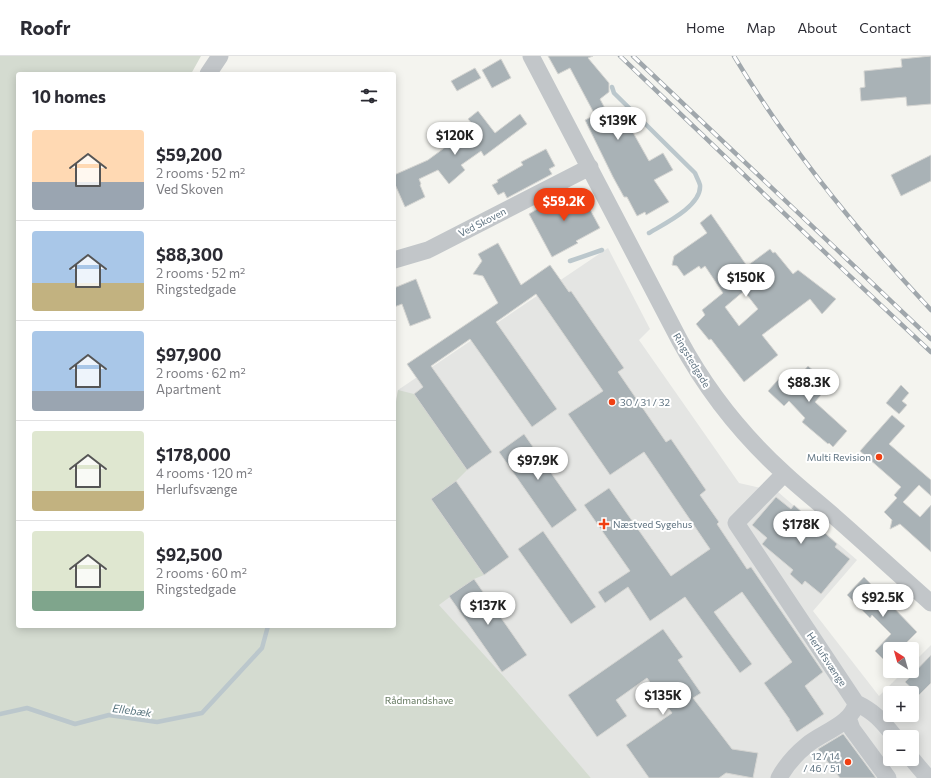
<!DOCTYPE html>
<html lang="en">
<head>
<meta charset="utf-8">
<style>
  body { margin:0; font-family:Commissioner,sans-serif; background:#f7f7f7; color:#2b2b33; height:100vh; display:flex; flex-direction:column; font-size:15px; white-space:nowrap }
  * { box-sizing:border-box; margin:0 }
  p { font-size:13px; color:#7c7c81 }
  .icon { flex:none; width:22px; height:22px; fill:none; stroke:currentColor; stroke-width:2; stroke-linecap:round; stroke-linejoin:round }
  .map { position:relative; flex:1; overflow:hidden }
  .panel { position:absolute; left:16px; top:16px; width:380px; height:556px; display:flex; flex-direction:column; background:#fff; border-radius:4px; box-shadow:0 2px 10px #0003 }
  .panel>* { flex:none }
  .needle { width:26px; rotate:323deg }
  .fabs { position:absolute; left:883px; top:586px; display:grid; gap:8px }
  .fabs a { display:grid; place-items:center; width:36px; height:36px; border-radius:4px; background:#fff; box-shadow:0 2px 10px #0003; font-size:20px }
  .price { position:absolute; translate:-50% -34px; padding:0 9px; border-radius:14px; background:#fff; color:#222; font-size:13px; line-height:26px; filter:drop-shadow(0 1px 2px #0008) }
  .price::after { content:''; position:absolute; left:50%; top:24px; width:12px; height:9px; margin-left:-6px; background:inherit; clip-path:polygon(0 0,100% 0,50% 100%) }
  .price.on { background:#f04013; color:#fff }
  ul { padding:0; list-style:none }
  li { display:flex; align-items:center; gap:12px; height:100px; padding:0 16px }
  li+li { border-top:1px solid #e1e1e2 }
  li span { display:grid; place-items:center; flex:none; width:112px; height:80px; border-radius:4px; color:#555 }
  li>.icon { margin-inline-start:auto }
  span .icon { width:48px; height:48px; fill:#fffc; stroke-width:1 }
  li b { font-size:17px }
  h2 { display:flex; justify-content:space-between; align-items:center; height:48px; padding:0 16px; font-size:17px }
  header { display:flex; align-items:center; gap:24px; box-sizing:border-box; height:56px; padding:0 20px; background:#fff; border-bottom:1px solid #e1e1e2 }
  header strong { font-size:19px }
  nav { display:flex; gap:22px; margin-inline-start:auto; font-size:14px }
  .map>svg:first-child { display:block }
  .built { fill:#e4e5e3; fill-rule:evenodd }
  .green { fill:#d4dbd0 }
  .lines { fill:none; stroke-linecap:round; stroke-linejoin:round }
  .stream { stroke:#bbc7cc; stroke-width:4.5 }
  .building { fill:#a9b2b6; stroke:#d5d5d2; fill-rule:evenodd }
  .minor { stroke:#c2c6c9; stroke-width:17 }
  .rail-casing { stroke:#a0a7ac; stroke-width:4.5 }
  .rail { stroke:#fff; stroke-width:3; stroke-dasharray:9; stroke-linecap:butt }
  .poi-dot { fill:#f04013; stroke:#fff; stroke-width:1.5 }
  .labels { text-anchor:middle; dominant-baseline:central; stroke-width:4; stroke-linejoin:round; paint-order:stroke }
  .street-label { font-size:10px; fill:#607482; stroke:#fff }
  .poi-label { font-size:10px; fill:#607482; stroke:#fff; text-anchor:start }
  .park-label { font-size:10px; fill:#657960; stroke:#fff }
  .water-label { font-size:11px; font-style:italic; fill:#5b7780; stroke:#fff }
</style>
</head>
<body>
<header>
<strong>Roofr</strong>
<nav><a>Home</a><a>Map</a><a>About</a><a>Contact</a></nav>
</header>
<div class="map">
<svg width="931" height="722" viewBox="0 0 931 722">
  <rect width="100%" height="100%" fill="#f4f4ef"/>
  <path class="built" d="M608,192L650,273L639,284L739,427L778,436L857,504L813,555L879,640L904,615H912V608L931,589V722H591L394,500V358L398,334ZM890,637H912V659H890ZM890,681H912V703H890Z"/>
  <path class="green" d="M0,0H201L191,18H18V570H394V358L398,334L414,338L467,414L456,425L431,443L484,519L474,523L439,549L505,622L591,722H0Z"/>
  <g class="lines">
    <path class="stream" d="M612,31L614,37L695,117C696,120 699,125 700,129C702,150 664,168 649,177
      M570,205L602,194
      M0,658L27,652L75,668L109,659L157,666L202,657L262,592L268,570"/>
  </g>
  <path class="building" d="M548,0H593L588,2L609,27V36L600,43L612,66L617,63L620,68L626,64L649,105L663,97L673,114L654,124L669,146L646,159L645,156L637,160L627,141H624L613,121L585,64L595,59L570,12L558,18Z
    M931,0V48L907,50L906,41L861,45L860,32L865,31L864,15L902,11L901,3Z
    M501,3L511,22L492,32L482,14Z
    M475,12L481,22L457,35L451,25Z
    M478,55L495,77L520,58L527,68L484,100L481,95L461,109L465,114L449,128L438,114L419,123L421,128L420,129L425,141L405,151L394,126V119L428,104L474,70L468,63Z
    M546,93L555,110L549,113L552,118L507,142L504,136L498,139L492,129L498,126L497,124L523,109L521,106Z
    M931,99V125L901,140L891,119Z
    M571,133L575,141L581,137L600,172L576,185L578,187L552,201L529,158Z
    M711,158L747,210L770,193L773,197L775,196L793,218L798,214L836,243L822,258L810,243L762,279L778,299L744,326L711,283L709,284L696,268L705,259L702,254L723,237L705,210L701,213L699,210L684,220L677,210L672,209L674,200L707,177L700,167ZM744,235L758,253L739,270L725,251Z
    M498,187L521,229L550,209L569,236L571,235L624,312L618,316L666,386L671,383L706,434L700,439L719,466L717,468L747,513L751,511L823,616L805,630L824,658L797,676L789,664H790L764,627L792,606L742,536L714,556L752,608L740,617L685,541L650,565L628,531L605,547L598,536L630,515L584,449L609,432L671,520L710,493L644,396L610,419L568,358L603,335L536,238L496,266L557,353L532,371L470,283L431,310L492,396L467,414L414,338L423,331L407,308L498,247L483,220L473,218L482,205L478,198Z
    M416,223L431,262L410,270L402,248L394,251V232Z
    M808,310L816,317L818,315L831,327L815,346L847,375L833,391L829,387L828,388L802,366L805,362L789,345L784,350L768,335L785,316L795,325Z
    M901,329L909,337L902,345L907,349L899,358L886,347Z
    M892,359L905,370L889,388L931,424V440L919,429L903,446L920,461L931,449V496L900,468L890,473L892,464L884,456L897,442L894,439L901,431L860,395Z
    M524,378L577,454L552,472L499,396Z
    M456,425L509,501L484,519L431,443Z
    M776,441L791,453L794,449L837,488L835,491L850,503L821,538L805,525L802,529L790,518L793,514L762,488L767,482L752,469Z
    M543,475L596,551L571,568L518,493Z
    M864,521L917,576L900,593H890V610L875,595L891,578L872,559L870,562L847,539Z
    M474,523L527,599L502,616L449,540Z
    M663,573L683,601L678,604L701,637L693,642L732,693L758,697L753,722L726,717L719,722H649L626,689L672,657L647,622L616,644L627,660L597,681L568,639Z
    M931,599V627L919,639L905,626Z
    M843,678L844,679L876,722H840L818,693Z"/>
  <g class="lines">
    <path class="minor" d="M531,0L680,285C707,335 743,380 785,418C801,433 819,447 836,462C868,490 899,519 931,547
      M208,18L220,0
      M394,204L428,194L590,111
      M856,647C875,656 882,665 895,681
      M848,662L852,673L888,722
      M912,703L928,722
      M779,722C786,709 796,698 807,689C823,676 852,668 856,647L736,467L784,418"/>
    <defs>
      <path id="rail" d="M620,0L835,206L931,296
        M633,0L931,283
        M734,0C789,92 858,176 931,254"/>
    </defs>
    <use href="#rail" class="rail-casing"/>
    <use href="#rail" class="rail"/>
  </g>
  <g class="poi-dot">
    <circle cx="612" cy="346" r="4"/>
    <circle cx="879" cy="401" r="4"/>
    <path d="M602 462h4v4h4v4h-4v4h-4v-4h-4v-4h4z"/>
    <circle cx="848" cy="706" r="4"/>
  </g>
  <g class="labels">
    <g class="street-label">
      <text transform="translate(482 166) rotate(-27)">Ved Skoven</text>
      <text transform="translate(692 304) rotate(59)">Ringstedgade</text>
      <text transform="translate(827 603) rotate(56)">Herlufsvænge</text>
    </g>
    <g class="poi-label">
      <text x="620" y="346">30 / 31 / 32</text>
      <text x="871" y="401" text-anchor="end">Multi Revision</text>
      <text x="613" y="468">Næstved Sygehus</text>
      <text x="840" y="700" text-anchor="end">12 / 14<tspan x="840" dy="12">/ 46 / 51</tspan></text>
    </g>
    <g class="park-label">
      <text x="419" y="644">Rådmandshave</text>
    </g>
    <g class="water-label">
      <text transform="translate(132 654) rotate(7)">Ellebæk</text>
    </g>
  </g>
</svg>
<div class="fabs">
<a><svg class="needle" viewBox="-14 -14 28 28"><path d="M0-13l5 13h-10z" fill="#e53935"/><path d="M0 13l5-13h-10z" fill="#7c7c81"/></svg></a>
<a>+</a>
<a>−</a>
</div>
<b class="price" style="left:618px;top:85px">$139K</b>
<b class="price" style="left:455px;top:100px">$120K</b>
<b class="price on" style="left:564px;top:166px">$59.2K</b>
<b class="price" style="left:746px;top:242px">$150K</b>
<b class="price" style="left:809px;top:347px">$88.3K</b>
<b class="price" style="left:538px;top:425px">$97.9K</b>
<b class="price" style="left:801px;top:489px">$178K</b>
<b class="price" style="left:883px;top:562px">$92.5K</b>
<b class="price" style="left:488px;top:570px">$137K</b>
<b class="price" style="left:663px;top:660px">$135K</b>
<section class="panel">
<h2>10 homes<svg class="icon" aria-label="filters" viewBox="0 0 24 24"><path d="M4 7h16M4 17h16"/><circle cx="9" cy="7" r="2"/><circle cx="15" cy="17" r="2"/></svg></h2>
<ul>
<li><span style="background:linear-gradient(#ffd9b3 65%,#9aa5b1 0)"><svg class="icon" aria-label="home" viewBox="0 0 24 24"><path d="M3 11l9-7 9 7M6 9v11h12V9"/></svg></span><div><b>$59,200</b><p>2 rooms · 52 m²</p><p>Ved Skoven</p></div></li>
<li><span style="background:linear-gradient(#a9c7e8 65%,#c2b280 0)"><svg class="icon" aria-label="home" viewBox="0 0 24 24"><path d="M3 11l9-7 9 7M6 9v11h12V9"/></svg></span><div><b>$88,300</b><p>2 rooms · 52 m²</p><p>Ringstedgade</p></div></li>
<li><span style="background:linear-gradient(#a9c7e8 75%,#9aa5b1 0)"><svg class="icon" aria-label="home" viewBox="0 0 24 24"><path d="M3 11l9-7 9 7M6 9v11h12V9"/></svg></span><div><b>$97,900</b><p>2 rooms · 62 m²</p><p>Apartment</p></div></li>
<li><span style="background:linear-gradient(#dfe7d0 75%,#c2b280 0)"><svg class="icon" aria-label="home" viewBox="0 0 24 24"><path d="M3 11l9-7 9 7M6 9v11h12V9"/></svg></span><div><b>$178,000</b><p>4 rooms · 120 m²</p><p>Herlufsvænge</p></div></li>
<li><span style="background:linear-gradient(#dfe7d0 75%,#7fa58c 0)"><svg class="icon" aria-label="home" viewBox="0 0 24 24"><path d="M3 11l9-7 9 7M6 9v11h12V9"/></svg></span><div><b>$92,500</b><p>2 rooms · 60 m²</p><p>Ringstedgade</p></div></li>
</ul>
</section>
</div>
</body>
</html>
